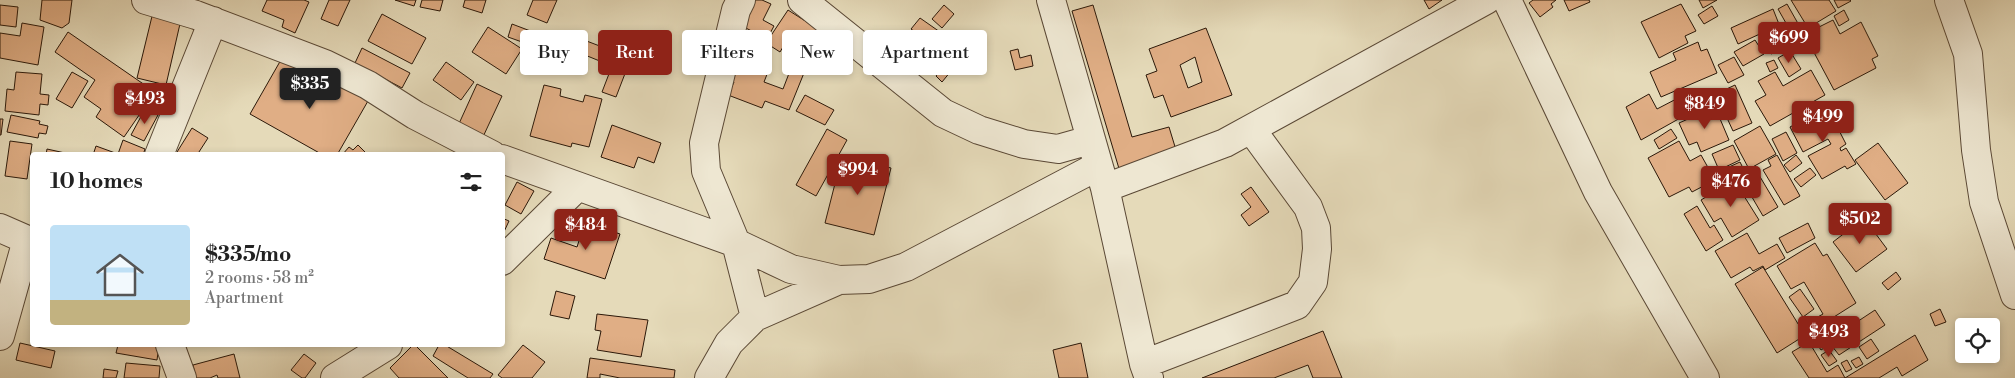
<!DOCTYPE html>
<html lang="en">
<head>
<meta charset="utf-8">
<style>
  body { margin:0; font-family:"Libre Bodoni",serif; background:#f6f6f6; color:#222; height:100vh; display:flex; flex-direction:column; font-size:19px; white-space:nowrap }
  * { box-sizing:border-box; margin:0 }
  p { font-size:16px; color:#767676 }
  .icon { flex:none; width:28px; height:28px; fill:none; stroke:currentColor; stroke-width:2; stroke-linecap:round; stroke-linejoin:round }
  .map { position:relative; flex:1; overflow:hidden }
  .sheet { position:absolute; left:30px; top:152px; width:475px; height:195px; display:flex; flex-direction:column; background:#fff; border-radius:5px; box-shadow:0 2px 8px #0003 }
  .sheet>* { flex:none }
  .hud { position:absolute; left:520px; top:30px; width:475px; height:45px; display:flex; gap:10px }
  .tools { position:absolute; left:1955px; top:318px; display:grid; gap:10px }
  .tools a { display:grid; place-items:center; width:45px; height:45px; border-radius:5px; background:#fff; box-shadow:0 2px 8px #0003; font-size:25px }
  .price { position:absolute; translate:-50% -42px; padding:0 11px; border-radius:5px; background:#8f2418; color:#fff; font-size:16px; line-height:32px; filter:drop-shadow(0 1px 2px #0008) }
  .price::after { content:''; position:absolute; left:50%; top:30px; width:15px; height:11px; margin-left:-8px; background:inherit; clip-path:polygon(0 0,100% 0,50% 100%) }
  .price.on { background:#222; color:#fff }
  ul { padding:0; list-style:none }
  li { display:flex; align-items:center; gap:15px; height:125px; padding:0 20px }
  li+li { border-top:1px solid #e0e0e0 }
  li span { display:grid; place-items:center; flex:none; width:140px; height:100px; border-radius:5px; color:#555 }
  li>.icon { margin-inline-start:auto }
  span .icon { width:60px; height:60px; fill:#fffc; stroke-width:1 }
  li b { font-size:21px }
  h2 { display:flex; justify-content:space-between; align-items:center; height:60px; padding:0 20px; font-size:21px }
  .tag { padding:0 18px; border-radius:5px; background:#fff; box-shadow:0 2px 8px #0003; font-size:18px; line-height:45px }
  .tag.on { background:#8f2418; color:#fff }
  .map>svg:first-child { display:block }
  .building { fill:#e0ae85; stroke:#2b1809; fill-rule:evenodd }
  .lines { fill:none; stroke-linecap:round; stroke-linejoin:round }
  .minor-casing { stroke:#5a4835; stroke-width:30 }
  .minor { stroke:#eee7d2; stroke-width:28 }
</style>
</head>
<body>
<div class="map">
<svg width="2015" height="378" viewBox="0 0 2015 378">
  <rect width="100%" height="100%" fill="#e5dab9"/>
  <filter id="stains"><feTurbulence type="fractalNoise" baseFrequency=".004" numOctaves="4"/><feColorMatrix values="0 0 0 0 .2 0 0 0 0 .09 0 0 0 0 .02 0 0 0 .5 -.17"/></filter>
  <radialGradient id="worn" r=".72"><stop offset=".6" stop-color="#630" stop-opacity="0"/><stop offset="1" stop-color="#630" stop-opacity=".3"/></radialGradient>
  <path class="building" d="M42,0H72L69,23L62,28L40,20Z
    M267,0H304L309,2L295,33L282,27L284,20L262,11Z
    M329,0H350L338,26L321,19Z
    M395,0H416L414,6Z
    M422,0H443L440,11L420,7Z
    M465,0H486L482,13L463,7Z
    M533,0H557L547,23L527,15Z
    M755,0H762L771,4L763,20L774,26L767,39L742,26Z
    M1424,0H1442L1429,9Z
    M1533,0H1556L1551,4L1553,7L1540,17L1529,3Z
    M1564,0H1589L1590,2L1569,11Z
    M1699,0H1717L1703,8Z
    M1791,0H1829L1836,11L1808,28Z
    M1834,0H1850L1851,1L1838,8Z
    M1681,4L1696,31L1685,36L1688,43L1659,58L1641,22Z
    M1787,4L1800,27L1791,32L1778,9Z
    M0,5L18,7L16,27L0,25Z
    M944,5L954,14L942,28L932,19Z
    M1093,5L1132,137L1169,127L1176,150L1120,172L1072,11Z
    M1712,6L1718,16L1704,24L1698,15Z
    M154,8L182,15L166,85L137,78Z
    M1773,9L1788,47L1771,54L1762,33L1738,44L1731,28Z
    M788,10L821,31L802,60L783,47L780,52L766,43Z
    M1844,10L1849,20L1839,26L1834,16Z
    M382,14L426,38L412,64L368,41Z
    M920,18L940,32L932,44L911,29Z
    M1833,20L1840,34L1861,22L1878,56L1872,59L1876,68L1834,90L1810,45L1819,40L1813,30Z
    M22,23L44,27L38,65L0,58V33L20,36Z
    M512,24L541,35L536,47L508,37Z
    M488,27L522,49L506,74L472,52Z
    M1206,28L1232,95L1171,117L1163,95L1154,98L1146,75L1157,71L1149,49ZM1195,57L1202,82L1188,88L1180,65Z
    M68,32L155,92L124,137L96,117L101,109L84,97L95,80L55,52Z
    M584,40L631,58L616,97L602,92L612,66L580,53Z
    M1755,40L1764,54L1743,66L1734,52Z
    M1698,42L1701,51L1707,49L1717,73L1661,97L1650,72L1676,60L1673,53Z
    M362,48L410,73L402,88L355,63Z
    M1018,49L1020,58L1031,55L1033,66L1015,70L1010,51Z
    M1790,51L1801,69L1789,77L1778,58Z
    M738,52L771,64L764,82L783,89L793,63L806,68L789,110L765,101L762,108L728,95L734,82L727,79Z
    M953,55L960,60L942,82L936,76Z
    M1734,57L1744,75L1728,83L1718,65Z
    M282,58L305,71L299,81L330,98L342,77L372,94L337,155H323L250,114Z
    M1774,60L1778,68L1770,72L1766,63Z
    M446,62L474,82L461,100L433,80Z
    M1811,70L1825,95L1770,126L1755,101L1766,95L1758,81L1775,72L1783,86Z
    M16,72L42,74L40,94L49,95L48,105L40,104L39,115L5,111L7,89L14,90Z
    M72,72L88,81L72,108L56,99Z
    M477,84L502,96L482,139L457,128Z
    M544,85L561,89L560,96L583,102L585,95L602,99L589,147L572,143L571,147L530,136Z
    M1735,85L1752,123L1733,131L1716,94Z
    M1649,94L1657,109L1682,96L1691,112L1641,140L1626,107Z
    M805,95L834,110L825,125L796,111Z
    M1715,107L1729,140L1701,152L1697,142L1689,145L1679,123Z
    M1827,107L1846,144L1840,148L1841,151L1846,148L1856,164L1847,169L1845,166L1822,179L1808,156L1831,144L1828,139L1803,152L1790,127Z
    M145,109L158,115L144,141L131,135Z
    M11,115L40,121L39,124L48,126L46,134L39,133L38,138L7,132Z
    M0,119H3L1,135H0Z
    M612,125L661,143L654,163L638,157L634,168L601,157Z
    M1760,126L1776,154L1749,169L1734,141Z
    M192,128L208,138L197,155H182L177,152Z
    M827,129L847,140L816,196L796,185Z
    M1671,129L1677,138L1659,149L1654,140Z
    M1786,132L1797,153L1783,161L1772,139Z
    M123,140L145,149L143,155H93L96,146L118,154Z
    M10,141L32,144L27,179L5,176Z
    M1679,141L1690,161L1701,155L1715,180L1692,192L1689,187L1669,197L1648,158Z
    M1878,143L1908,183L1885,200L1855,160Z
    M358,145L368,155H342L349,147L353,150Z
    M1733,145L1740,160L1719,170L1712,154Z
    M47,149L74,155H46Z
    M1777,155L1800,196L1784,205L1763,170L1771,166L1768,160Z
    M1796,155L1802,163L1790,172L1784,165Z
    M842,156L891,168L874,235L825,223Z
    M1740,162L1744,170L1724,179L1720,171Z
    M1810,168L1816,175L1801,187L1794,179Z
    M1756,170L1778,207L1763,216L1749,192L1747,193L1739,180Z
    M1734,180L1759,220L1732,237L1721,218L1714,222L1701,200Z
    M517,182L534,191L521,214L505,205Z
    M1251,187L1269,212L1249,226L1241,215L1251,207L1241,194Z
    M1697,206L1710,228L1714,225L1723,240L1706,251L1684,214Z
    M502,218L509,221L502,236Z
    M1864,218L1887,249L1856,272L1833,242Z
    M585,222L620,234L605,279L544,259L551,238L577,247Z
    M1808,223L1815,238L1787,253L1779,238Z
    M1747,233L1759,254L1777,244L1785,258L1765,270L1763,266L1753,271L1750,267L1731,278L1715,251Z
    M1815,243L1823,256L1827,254L1856,303L1777,353L1735,284L1763,267L1800,327L1823,314L1804,282L1791,289L1777,266Z
    M1896,272L1901,279L1888,290L1882,283Z
    M1800,289L1814,309L1803,317L1789,297Z
    M556,291L575,296L569,319L550,315Z
    M1940,309L1946,322L1935,326L1930,314Z
    M1875,310L1885,325L1839,355L1828,341Z
    M597,314L648,320L641,357L597,350L601,331L595,330Z
    M1323,331L1342,378H1313L1308,365L1274,378H1202Z
    M1915,335L1928,360L1902,376L1897,367L1879,378H1809L1792,352L1809,342L1827,372L1838,365L1845,378Z
    M1823,336L1829,345L1821,350L1815,341Z
    M1871,339L1879,351L1867,359L1859,347Z
    M20,343L55,351L51,368L16,360Z
    M1081,343L1088,378H1059L1053,350Z
    M118,345H159L157,360L116,353Z
    M413,345H415L448,378H399L390,368Z
    M439,345H445L493,374L490,378H468L433,356Z
    M523,345L545,362L532,378H502L498,375Z
    M1829,350L1837,361L1829,366L1821,355Z
    M234,354L240,378H218L217,375L210,378H196L193,365Z
    M304,354L316,363L305,378H302L291,370Z
    M1859,357L1863,364L1856,368L1851,361Z
    M590,358L675,370L674,378H620L600,374V378H587Z
    M1847,360L1852,369L1846,372L1841,363Z
    M126,363L160,366L159,378H124Z
    M104,369L118,371L116,378H103Z"/>
  <g class="lines">
    <defs>
      <path id="minor" d="M146,0L196,15L325,64L368,85L415,115L492,155
        M741,0L736,10L704,143L706,171L736,243L755,317
        M802,0L943,113L979,130L1024,144L1058,149L1090,140
        M1051,0L1105,188L1144,364L1149,378
        M1507,0L1598,192L1705,378
        M1949,0L1968,54L1976,150L1984,202L2015,295
        M159,155L213,21
        M502,159L736,243L791,269L839,280L869,279L906,267L1098,166
        M1105,188L1225,143L1486,0
        M0,228L32,242
        M502,261L577,187
        M0,336L27,240
        M170,345L182,378
        M1144,364L1297,305L1313,282L1317,249L1316,228L1308,207L1251,129
        M335,378L388,345
        M709,378L729,343L755,317L839,280"/>
    </defs>
    <use href="#minor" class="minor-casing"/>
    <use href="#minor" class="minor"/>
  </g>
  <rect width="100%" height="100%" filter="url(#stains)"/>
  <rect width="100%" height="100%" fill="url(#worn)"/>
</svg>
<div class="tools">
<a><svg class="icon" aria-label="locate" viewBox="0 0 24 24"><circle cx="12" cy="12" r="6"/><path d="M12 2v4M12 18v4M2 12h4M18 12h4"/></svg></a>
</div>
<b class="price" style="left:1789px;top:64px">$699</b>
<b class="price on" style="left:310px;top:110px">$335</b>
<b class="price" style="left:145px;top:125px">$493</b>
<b class="price" style="left:1705px;top:130px">$849</b>
<b class="price" style="left:1823px;top:143px">$499</b>
<b class="price" style="left:858px;top:196px">$994</b>
<b class="price" style="left:1731px;top:208px">$476</b>
<b class="price" style="left:1860px;top:245px">$502</b>
<b class="price" style="left:586px;top:251px">$484</b>
<b class="price" style="left:1829px;top:358px">$493</b>
<div class="hud">
<a class="tag">Buy</a>
<a class="tag on">Rent</a>
<a class="tag">Filters</a>
<a class="tag">New</a>
<a class="tag">Apartment</a>
</div>
<section class="sheet">
<h2>10 homes<svg class="icon" aria-label="filters" viewBox="0 0 24 24"><path d="M4 7h16M4 17h16"/><circle cx="9" cy="7" r="2"/><circle cx="15" cy="17" r="2"/></svg></h2>
<ul>
<li><span style="background:linear-gradient(#bfe0f5 75%,#c2b280 0)"><svg class="icon" aria-label="home" viewBox="0 0 24 24"><path d="M3 11l9-7 9 7M6 9v11h12V9"/></svg></span><div><b>$335/mo</b><p>2 rooms · 58 m²</p><p>Apartment</p></div></li>
</ul>
</section>
</div>
</body>
</html>
